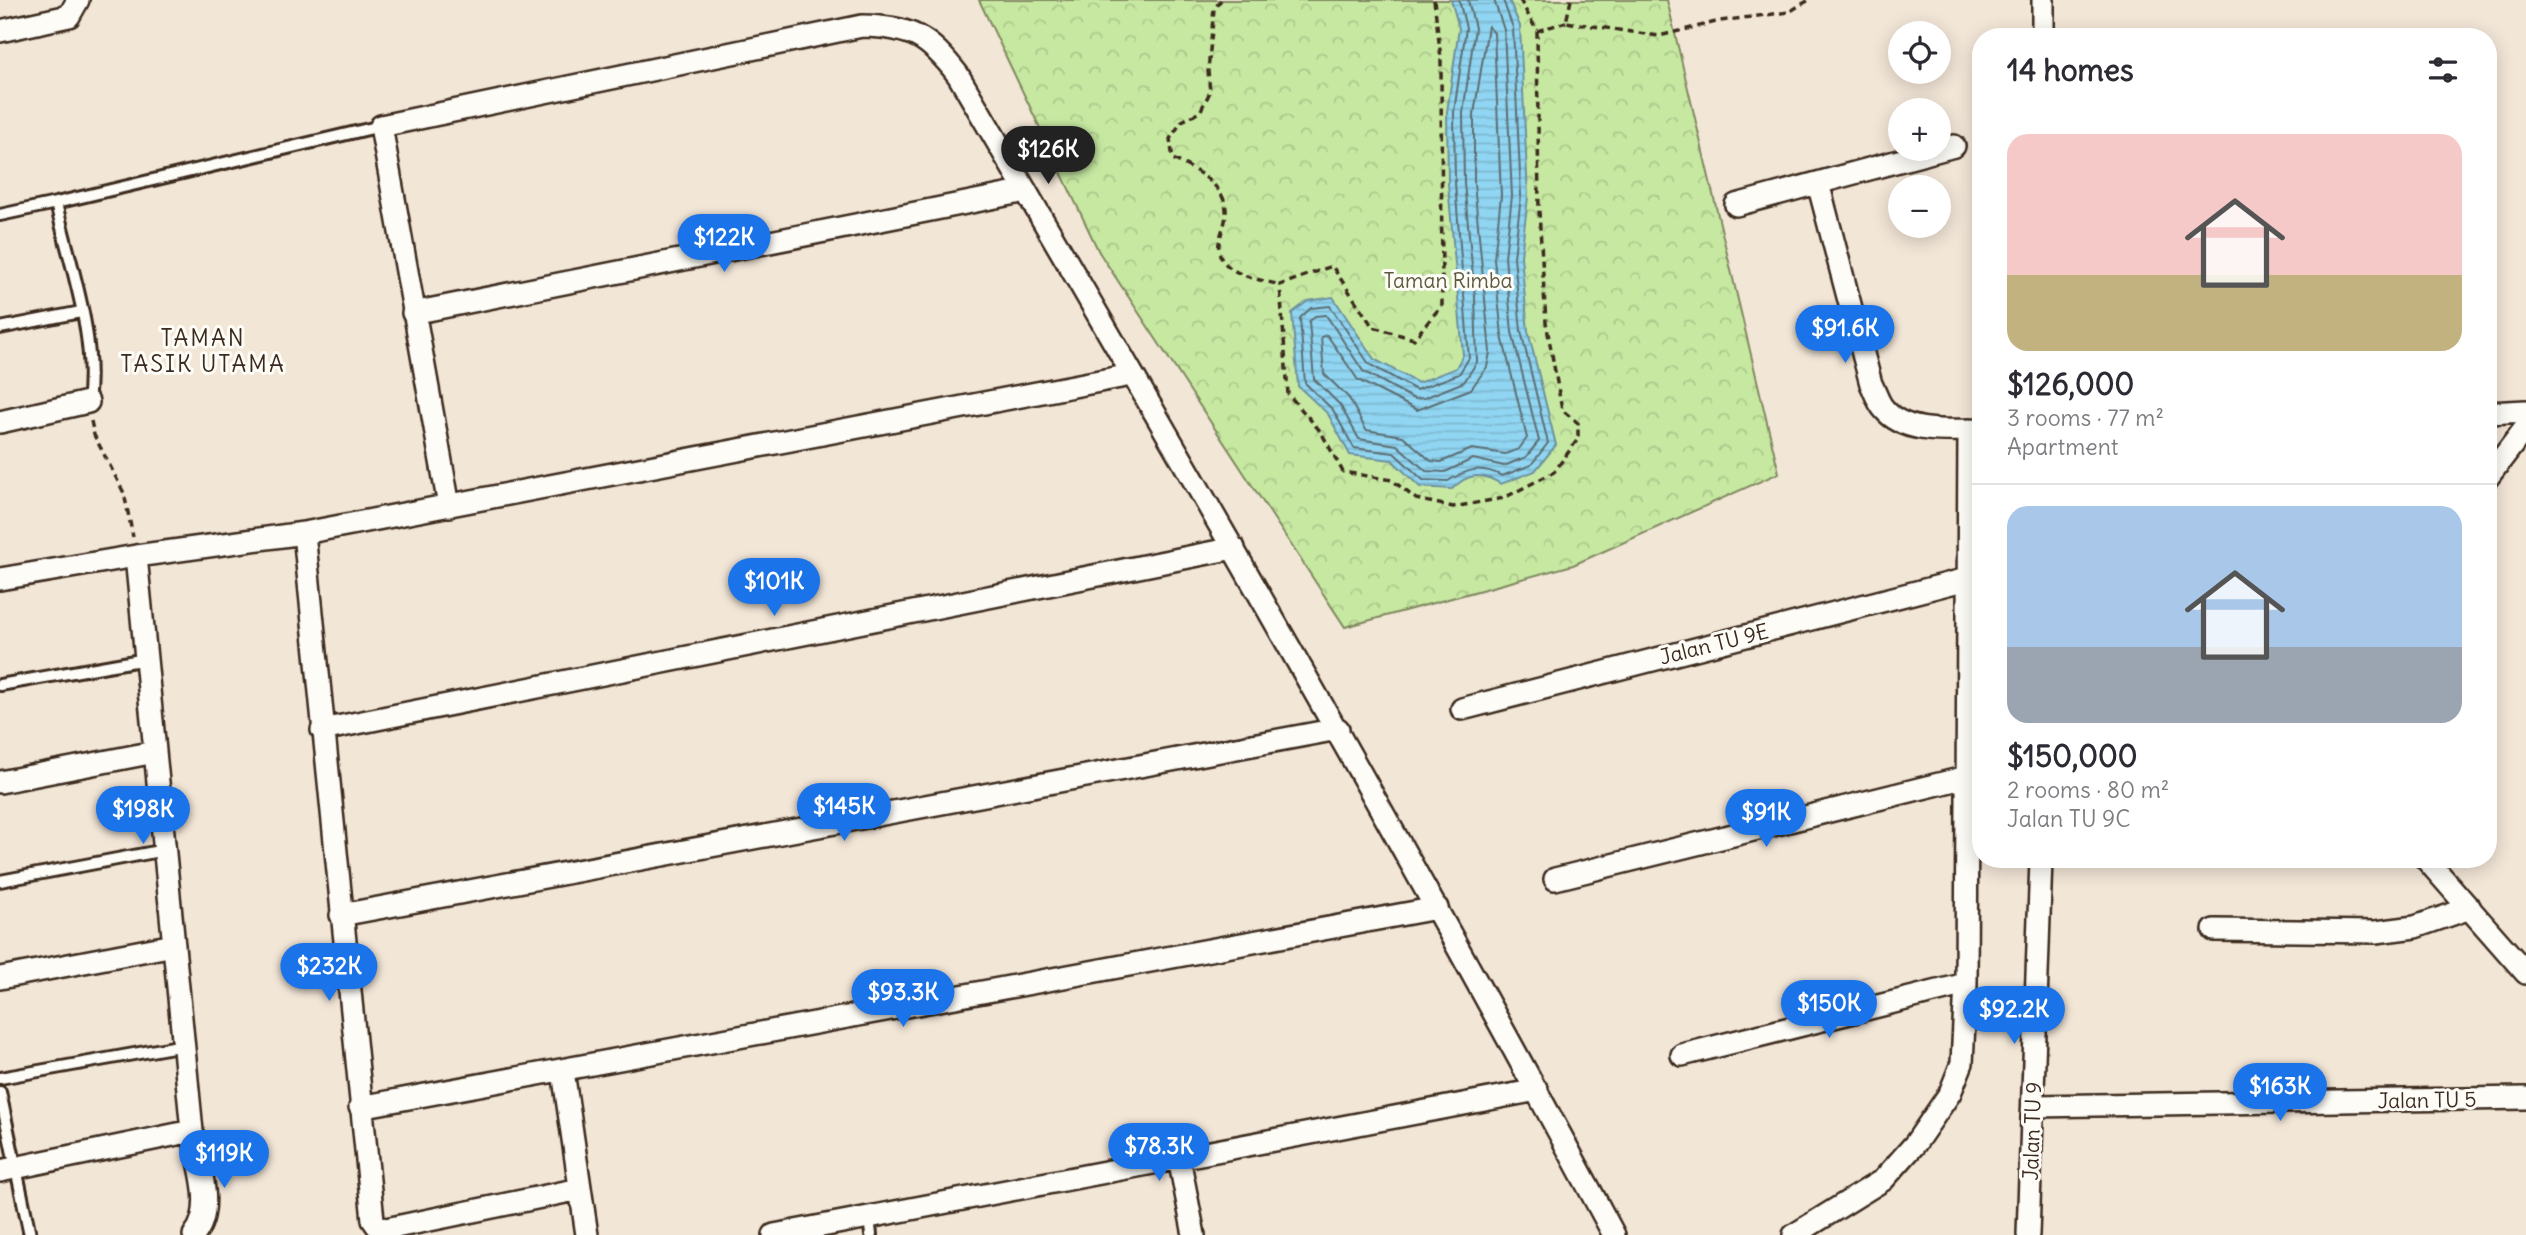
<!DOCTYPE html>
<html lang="en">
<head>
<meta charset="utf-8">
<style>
  body { margin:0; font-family:Delius,sans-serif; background:#f2f2f3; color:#2b2b33; height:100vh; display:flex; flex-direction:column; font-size:26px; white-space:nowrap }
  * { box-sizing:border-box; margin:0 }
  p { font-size:23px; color:#7c7c81 }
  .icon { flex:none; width:38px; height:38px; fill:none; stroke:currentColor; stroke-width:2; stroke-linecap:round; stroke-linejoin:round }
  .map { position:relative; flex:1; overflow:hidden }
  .sheet { position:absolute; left:1972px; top:28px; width:525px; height:840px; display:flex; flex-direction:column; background:#fff; border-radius:28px; box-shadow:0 4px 18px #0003 }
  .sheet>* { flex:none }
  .controls { position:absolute; left:1888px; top:21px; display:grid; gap:14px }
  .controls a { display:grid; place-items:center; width:63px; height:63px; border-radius:50%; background:#fff; box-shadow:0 4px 18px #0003; font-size:35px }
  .price { position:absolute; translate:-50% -60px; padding:0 16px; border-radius:24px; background:#1a73e8; color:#fff; font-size:23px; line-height:46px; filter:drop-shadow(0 2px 4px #0008) }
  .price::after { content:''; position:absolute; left:50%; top:42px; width:21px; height:16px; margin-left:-10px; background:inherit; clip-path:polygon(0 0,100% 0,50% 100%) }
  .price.active { background:#222; color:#fff }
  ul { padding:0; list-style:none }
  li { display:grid; align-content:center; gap:14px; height:371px; padding:0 35px }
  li+li { border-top:2px solid #e1e1e2 }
  li span { display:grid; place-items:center; height:217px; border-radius:21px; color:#555 }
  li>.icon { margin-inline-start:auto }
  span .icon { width:126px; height:126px; fill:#fffc; stroke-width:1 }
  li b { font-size:30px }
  h2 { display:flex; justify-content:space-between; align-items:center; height:84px; padding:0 35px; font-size:30px }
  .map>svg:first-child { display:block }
  .park { fill:url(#park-crowns); stroke:#808960; stroke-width:2 }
  .water { fill:url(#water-rules); stroke:#6e919d; stroke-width:2 }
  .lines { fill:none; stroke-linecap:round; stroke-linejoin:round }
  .shore { stroke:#5d6e73; stroke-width:2 }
  .service-casing { stroke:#3b2a1e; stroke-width:16 }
  .minor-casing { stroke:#3b2a1e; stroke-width:26 }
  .path { stroke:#3b2a1e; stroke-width:3.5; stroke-dasharray:7 5; stroke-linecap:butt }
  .service { stroke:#fdfcf7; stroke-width:10 }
  .minor { stroke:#fdfcf7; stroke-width:21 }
  .labels { text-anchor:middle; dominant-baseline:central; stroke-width:6; stroke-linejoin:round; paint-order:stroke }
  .park-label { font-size:21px; fill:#5e5a3f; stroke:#fdfcf7 }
  .street-label { font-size:21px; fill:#3b2a1e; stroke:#fdfcf7 }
  .neighbourhood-label { font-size:23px; letter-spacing:2px; fill:#3b2a1e; stroke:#fdfcf7 }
</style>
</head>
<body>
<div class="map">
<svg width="2526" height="1235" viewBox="0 0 2526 1235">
  <defs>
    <pattern id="park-crowns" width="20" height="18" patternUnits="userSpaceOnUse" patternTransform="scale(1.75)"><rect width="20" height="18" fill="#c6e8a1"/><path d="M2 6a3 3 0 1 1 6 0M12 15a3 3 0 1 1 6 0" fill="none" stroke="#abc78a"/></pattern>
    <pattern id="water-rules" width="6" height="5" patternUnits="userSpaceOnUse" patternTransform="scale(1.75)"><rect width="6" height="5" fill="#90d5f2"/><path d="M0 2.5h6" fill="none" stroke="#7db7cf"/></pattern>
  </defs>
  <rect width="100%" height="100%" fill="#f2e6d7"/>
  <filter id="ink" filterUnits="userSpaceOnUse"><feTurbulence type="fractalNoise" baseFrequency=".0143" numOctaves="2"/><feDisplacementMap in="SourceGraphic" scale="14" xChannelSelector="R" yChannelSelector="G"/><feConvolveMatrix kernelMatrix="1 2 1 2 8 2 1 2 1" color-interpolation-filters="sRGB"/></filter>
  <g filter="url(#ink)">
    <path class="park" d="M979,0H1667L1779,473L1573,565L1345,627L1099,252Z"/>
    <path class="water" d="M1451,0H1509L1520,26L1528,197L1521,256L1528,331L1556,445L1535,471L1501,484C1482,472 1468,473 1452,489L1420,487L1392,460L1350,455L1328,414L1298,386L1292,313L1308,301L1333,297L1374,359L1418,383L1456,368L1463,355L1448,184L1447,112L1459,28Z"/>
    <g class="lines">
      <path class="shore" d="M1459,0L1466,28L1454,112L1455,183L1469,358L1459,374L1416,390L1369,364L1330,306L1311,308L1300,318L1305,383L1333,410L1354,448L1394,453L1423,480L1448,481C1468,469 1480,465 1502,476L1531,465L1548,443L1521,331L1514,257L1521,196L1513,28L1503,0
        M1468,0L1475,28L1463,113L1464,183L1475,297L1477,362L1464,382L1424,398L1414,399L1363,371L1326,315L1315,316L1309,322L1314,379L1340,405L1359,439L1397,445L1426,471L1445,472L1473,459L1504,466L1526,457L1539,441L1512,332L1505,257L1512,196L1504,30L1494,0
        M1488,26L1494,33L1501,196L1494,259L1502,336L1527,438L1519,449L1505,454L1472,449L1441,462L1431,461L1403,436L1366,430L1349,398L1324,374L1321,337L1327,335L1358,380L1417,410L1471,389L1487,367L1490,352L1474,183V114Z"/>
      <defs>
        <path id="service" d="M56,203L381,126
          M0,215L56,203C70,266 97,336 88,402
          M0,328L81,312
          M0,685L146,659
          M0,881L165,850
          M0,1078L184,1045
          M0,1092L30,1235
          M869,1217L871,1235"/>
        <path id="minor" d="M2043,0V37
          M0,31L69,16L78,0
          M1818,183L1871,384C1875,391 1878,403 1884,409C1905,435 1952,430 1981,430
          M1736,205L1954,146
          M413,313L1026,191
          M2488,413L2526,411
          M0,422L88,402
          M2488,477L2526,427
          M449,506L381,126L862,26C911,27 928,36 958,75C1183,459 1405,843 1614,1235
          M304,533L373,1220L378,1227L386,1229L580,1189
          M136,556L192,1131C198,1162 216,1209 194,1235
          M0,579L136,556L304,533L1131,375
          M1462,709L1967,579
          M322,730L1234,548
          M0,782L155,752
          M2426,859L2526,973
          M1555,879L1967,777
          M341,915L1338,729
          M2214,930L2376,932L2415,927L2470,908
          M0,978L174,945
          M1682,1055L1966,984
          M563,1071L587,1235
          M2034,1106L2526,1098
          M360,1107L1437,908
          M1179,1158L1194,1235
          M0,1171L192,1131
          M774,1235L1537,1090
          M1794,1235L1883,1180L1915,1144L1950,1093L1962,1063L1966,984L1969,430
          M2028,1235L2041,859"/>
      </defs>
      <use href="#service" class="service-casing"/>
      <use href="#minor" class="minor-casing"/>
      <path class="path" d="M1221,0L1214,9L1208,71L1210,92L1200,112L1182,121L1170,139L1173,159C1196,170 1233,188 1225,221C1222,235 1213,248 1224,262C1236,277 1263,280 1280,285
        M1434,0L1441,58L1442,305L1414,339L1373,327L1332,266L1280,285L1288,394L1321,432L1343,472L1392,480L1416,499L1453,507L1504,498L1554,472L1578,439V423L1562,410L1546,322L1539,212L1537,31L1520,0
        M1571,0L1566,22L1659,36L1720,21L1789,12L1809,0
        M1537,31L1566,22
        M91,421L94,435L124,493L133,537"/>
      <use href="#service" class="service"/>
      <use href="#minor" class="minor"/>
    </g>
  </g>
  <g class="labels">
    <g class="park-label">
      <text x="1448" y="280">Taman Rimba</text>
    </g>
    <g class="street-label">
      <text transform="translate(1714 644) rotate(-14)">Jalan TU 9E</text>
      <text transform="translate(2427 1100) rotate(-1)">Jalan TU 5</text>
      <text transform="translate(2032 1131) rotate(-88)">Jalan TU 9</text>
    </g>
    <g class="neighbourhood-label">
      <text x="203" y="337">TAMAN<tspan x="203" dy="26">TASIK UTAMA</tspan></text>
    </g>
  </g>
</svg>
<div class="controls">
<a><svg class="icon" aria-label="locate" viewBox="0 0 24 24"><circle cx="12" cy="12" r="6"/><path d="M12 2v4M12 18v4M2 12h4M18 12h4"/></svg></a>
<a>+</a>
<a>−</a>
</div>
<b class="price active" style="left:1048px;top:186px">$126K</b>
<b class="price" style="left:724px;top:274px">$122K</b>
<b class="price" style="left:1845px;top:365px">$91.6K</b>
<b class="price" style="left:774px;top:618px">$101K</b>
<b class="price" style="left:844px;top:843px">$145K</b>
<b class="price" style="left:143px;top:846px">$198K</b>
<b class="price" style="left:1766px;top:849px">$91K</b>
<b class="price" style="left:329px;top:1003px">$232K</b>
<b class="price" style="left:903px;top:1029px">$93.3K</b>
<b class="price" style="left:1829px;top:1040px">$150K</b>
<b class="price" style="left:2014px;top:1046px">$92.2K</b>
<b class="price" style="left:2280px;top:1123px">$163K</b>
<b class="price" style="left:1159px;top:1183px">$78.3K</b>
<b class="price" style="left:224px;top:1190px">$119K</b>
<section class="sheet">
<h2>14 homes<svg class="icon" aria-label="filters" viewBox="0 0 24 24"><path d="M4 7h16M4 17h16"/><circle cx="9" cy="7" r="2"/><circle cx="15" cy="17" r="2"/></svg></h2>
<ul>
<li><span style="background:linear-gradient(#f6c9c9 65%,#c2b280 0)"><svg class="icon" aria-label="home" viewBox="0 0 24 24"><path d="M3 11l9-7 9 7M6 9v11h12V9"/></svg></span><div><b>$126,000</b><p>3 rooms · 77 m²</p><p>Apartment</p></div></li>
<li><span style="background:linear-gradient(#a9c7e8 65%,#9aa5b1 0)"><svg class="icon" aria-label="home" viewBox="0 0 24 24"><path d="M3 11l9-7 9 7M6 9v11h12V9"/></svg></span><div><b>$150,000</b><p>2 rooms · 80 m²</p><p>Jalan TU 9C</p></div></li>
</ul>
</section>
</div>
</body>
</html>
